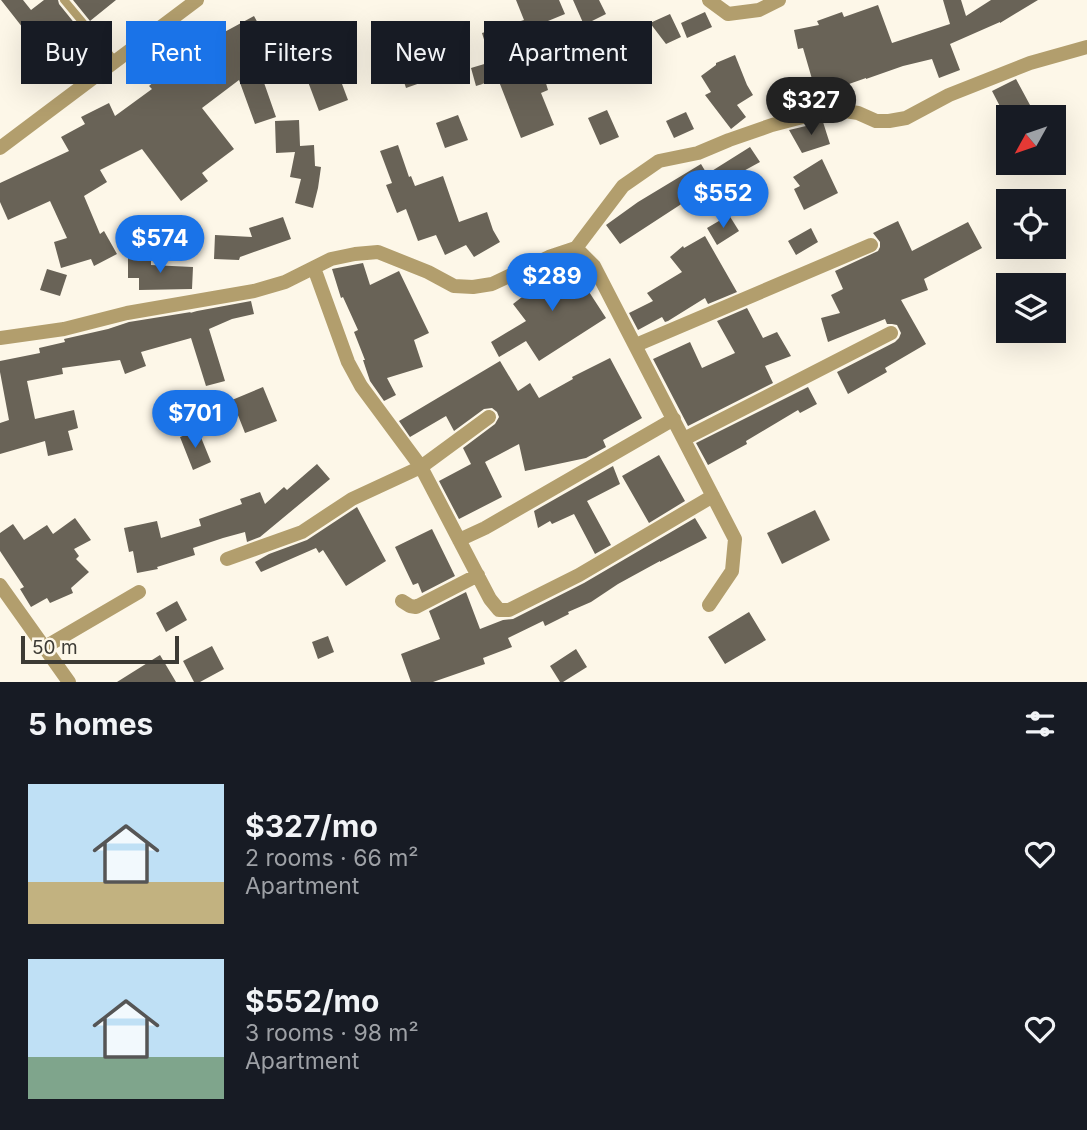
<!DOCTYPE html>
<html lang="en">
<head>
<meta charset="utf-8">
<style>
  body { margin:0; font-family:Inter,sans-serif; background:#20242c; color:#f1f3f6; height:100vh; display:flex; flex-direction:column; font-size:26px; white-space:nowrap }
  * { box-sizing:border-box; margin:0 }
  p { font-size:23px; color:#9ea1a6 }
  .icon { flex:none; width:38px; height:38px; fill:none; stroke:currentColor; stroke-width:2; stroke-linecap:round; stroke-linejoin:round }
  .map { position:relative; height:682px; overflow:hidden }
  .drawer { display:flex; flex-direction:column; background:#171b24; flex:1 }
  .drawer>* { flex:none }
  .banner { position:absolute; left:21px; top:21px; width:700px; height:63px; display:flex; gap:14px }
  .needle { width:46px; rotate:230deg }
  .fabs { position:absolute; left:996px; top:105px; display:grid; gap:14px }
  .fabs a { display:grid; place-items:center; width:70px; height:70px; border-radius:0px; background:#171b24; box-shadow:0 7px 28px #0002; font-size:35px }
  .scale { position:absolute; left:21px; bottom:18px; width:158px; box-sizing:border-box; padding-left:7px; border:4px solid #3d3b35; border-top:0; font-size:19px; line-height:24px; white-space:nowrap; color:#3d3b35; -webkit-text-stroke:5px #fdf7e8; paint-order:stroke }
  .price { position:absolute; translate:-50% -60px; padding:0 16px; border-radius:24px; background:#1a73e8; color:#fff; font-size:23px; line-height:46px; filter:drop-shadow(0 2px 4px #0008) }
  .price::after { content:''; position:absolute; left:50%; top:42px; width:21px; height:16px; margin-left:-10px; background:inherit; clip-path:polygon(0 0,100% 0,50% 100%) }
  .price.on { background:#222; color:#fff }
  ul { padding:0; list-style:none }
  li { display:flex; align-items:center; gap:21px; height:175px; padding:0 28px }
  li span { display:grid; place-items:center; flex:none; width:196px; height:140px; border-radius:0px; color:#555 }
  li>.icon { margin-inline-start:auto }
  span .icon { width:84px; height:84px; fill:#fffc; stroke-width:1 }
  li b { font-size:30px }
  h2 { display:flex; justify-content:space-between; align-items:center; height:84px; padding:0 28px; font-size:30px }
  .chip { padding:0 24px; border-radius:0px; background:#171b24; box-shadow:0 7px 28px #0002; font-size:24px; line-height:63px }
  .chip.on { background:#1a73e8; color:#fff }
  .map>svg:first-child { display:block }
  .building { fill:#696357 }
  .lines { fill:none; stroke-linecap:round; stroke-linejoin:round }
  .lane { stroke:#b29e6d; stroke-width:8 }
  .street { stroke:#b29e6d; stroke-width:14 }
</style>
</head>
<body>
<div class="map">
<svg width="1087" height="682" viewBox="0 0 1087 682">
  <rect width="100%" height="100%" fill="#fdf7e8"/>
  <path class="building" d="M1,0H23L31,10L44,0H58L59,4L80,30L40,63L23,42L30,37Z
    M73,0H116L90,21Z
    M516,0H559L565,14L548,21L561,51L539,60L548,90L541,93L554,125L521,138L498,79L476,86L471,68L491,62L482,33L524,20Z
    M573,0H599L606,14L584,25Z
    M943,0H961L966,16L991,0H1038L1000,23V22L950,44L960,70L939,78L932,59L903,66L866,79V78L815,96L817,103L786,111L778,93L812,79L803,48L798,49L794,30L819,25L817,21L842,12L844,17L878,5L892,43L950,24Z
    M705,12L712,27L687,38L681,23Z
    M670,14L681,37L666,44L650,23Z
    M254,16L273,51L322,36L332,69L336,68L348,100L319,111L304,71L300,72L296,59L262,77L276,117L255,124L239,80L202,108L234,149L202,173L208,181L181,201L142,149L100,170L107,182L84,196L100,234L104,231L117,254L94,266L91,259L61,268L54,242L67,238L50,201L8,220L0,202V183L69,151L61,137L85,124L81,117L109,103L115,116L152,89L149,86L183,57L182,55Z
    M427,47L437,77L406,88L396,57Z
    M735,55L747,85L753,95L737,105L746,117L731,129L705,95L711,92L701,76L716,65V63Z
    M1016,79L1030,105L1006,118L992,91Z
    M607,110L619,137L600,145L588,118Z
    M686,112L694,129L674,138L666,121Z
    M458,115L468,140L445,148L436,123Z
    M299,120L300,146L314,145L315,166L321,167L318,188L313,208L295,203L301,179L290,177L295,152L276,153L275,121Z
    M823,122L830,144L802,153L789,130Z
    M398,145L409,177L411,176L415,186L443,176L459,222L487,212L493,230L500,242L474,257L466,245L445,255L436,235L418,241L406,209L397,213L386,185L392,183L380,151Z
    M750,147L760,162L687,202L686,201L620,244L606,225L638,202L701,164L707,174Z
    M822,159L838,193L804,210L794,189L800,186L793,177Z
    M729,215L739,231L717,245L707,228Z
    M283,217L291,239L240,257L239,260L214,259L215,235L252,237L249,228Z
    M898,221L912,251L968,222L982,248L924,279L928,290L901,300L926,344L885,368L887,372L848,394L837,372L895,342L899,338L901,333L897,325L892,324H887L885,319L828,342L821,318L840,313L831,295L843,289L835,271L878,251L880,247V242L873,233Z
    M811,228L818,242L796,255L788,241Z
    M705,236L737,292L708,304L705,298L668,321L665,322L662,317L638,330L629,313L653,301L647,293L682,272L670,257L683,246L684,248Z
    M128,258H151V265L193,267L192,289L139,290V278H128Z
    M363,263L370,285L399,271L429,333L414,340L423,367L387,378L396,395L384,401L370,381L363,360H365L354,332L358,330L343,297L341,298L332,269Z
    M574,263L583,277L580,278L606,318L539,361L526,341L499,357L491,342L526,321L513,304L531,290L525,279L558,264L562,270Z
    M47,269L67,275L60,296L40,290Z
    M251,301L254,314L232,319L209,329L225,381L206,386L191,338L141,352L146,366L125,374L120,360L62,368L63,374L27,381L35,419L74,410L78,428L68,431L73,450L48,456L45,441L0,454V423L9,420L0,372V361L40,353L39,348L65,342L64,339L108,329L129,322L191,312L190,313L197,311Z
    M747,308L763,338L777,332L791,356L765,366L773,383L688,426L653,359L690,342L702,368L735,353L717,321Z
    M610,358L642,418L603,440L606,447L586,458L525,471L519,444L485,462L502,497L459,519L439,481L471,464L463,448L495,424L499,417L497,412L492,408L484,409L454,431L446,416L410,437L399,421L500,361L518,391L530,383L539,398L573,379L572,377Z
    M263,387L277,421L245,433L232,400Z
    M808,387L817,404L800,413L798,410L746,441L747,444L708,465L696,443Z
    M198,430L211,462L193,470L180,437Z
    M659,455L685,501L649,523L622,476Z
    M317,464L330,479L260,537L247,542L245,532L223,538L193,548L195,555L157,567L158,569L137,573L133,551L129,552L124,528L157,521L161,538L201,526L199,519L242,504L240,499L260,492L265,504L284,487L287,490Z
    M613,466L620,484L587,501L611,545L595,554L574,514L552,524L550,521L538,528L534,511Z
    M357,507L386,561L346,586L323,550L319,553L316,548L261,572L255,562L269,554L307,540Z
    M815,510L830,540L782,564L767,533Z
    M75,518L91,540L74,549L79,556L76,559L89,572L71,588L73,593L50,603L47,598L31,607L20,589L24,587L0,551V533L13,524L24,540L47,525L53,534Z
    M695,518L707,538L660,562V561L618,584L591,602L568,612L569,614L545,626L543,621L508,638L512,647L483,658L485,664L433,682H411L401,654L440,639L429,611L466,592L480,629L503,620L513,619L584,583Z
    M432,529L455,576L422,593L418,583L413,585L395,547Z
    M177,601L187,620L166,632L156,613Z
    M749,612L766,640L725,664L708,637Z
    M328,636L334,652L318,659L312,642Z
    M212,646L224,669L200,682H194L183,661Z
    M576,649L587,667L563,682H560L550,666Z
    M160,655L176,682H117Z"/>
  <g class="lines">
    <path class="lane" d="M64,0L115,61"/>
    <path class="street" d="M709,0L728,14L759,10L779,0
      M0,148L197,0
      M576,248L623,186L659,161L698,153L729,140L772,125L833,109L858,113L876,121H889L906,118L949,95L1030,63L1087,47
      M314,268L348,362L361,386L421,467L490,599L499,610H509L579,575L713,496
      M0,338L64,329L127,313L254,291L285,282L331,259L355,254L378,252L428,272L454,286L473,287L492,284L549,257L576,248L594,266L735,539L732,571L709,605
      M636,345L871,245
      M684,439L891,333
      M459,540L485,528L674,419
      M227,559L302,532L352,499L421,467L489,417
      M0,585L69,682
      M402,601L410,606L416,607L478,575
      M45,647L139,592"/>
  </g>
</svg>
<div class="fabs">
<a><svg class="needle" viewBox="-14 -14 28 28"><path d="M0-13l5 13h-10z" fill="#e53935"/><path d="M0 13l5-13h-10z" fill="#9ea1a6"/></svg></a>
<a><svg class="icon" aria-label="locate" viewBox="0 0 24 24"><circle cx="12" cy="12" r="6"/><path d="M12 2v4M12 18v4M2 12h4M18 12h4"/></svg></a>
<a><svg class="icon" aria-label="layers" viewBox="0 0 24 24"><path d="M12 4l9 5-9 5-9-5zM3 14l9 5 9-5"/></svg></a>
</div>
<div class="scale">50 m</div>
<b class="price on" style="left:811px;top:137px">$327</b>
<b class="price" style="left:723px;top:230px">$552</b>
<b class="price" style="left:160px;top:275px">$574</b>
<b class="price" style="left:552px;top:313px">$289</b>
<b class="price" style="left:195px;top:450px">$701</b>
<div class="banner">
<a class="chip">Buy</a>
<a class="chip on">Rent</a>
<a class="chip">Filters</a>
<a class="chip">New</a>
<a class="chip">Apartment</a>
</div>
</div>
<section class="drawer">
<h2>5 homes<svg class="icon" aria-label="filters" viewBox="0 0 24 24"><path d="M4 7h16M4 17h16"/><circle cx="9" cy="7" r="2"/><circle cx="15" cy="17" r="2"/></svg></h2>
<ul>
<li><span style="background:linear-gradient(#bfe0f5 70%,#c2b280 0)"><svg class="icon" aria-label="home" viewBox="0 0 24 24"><path d="M3 11l9-7 9 7M6 9v11h12V9"/></svg></span><div><b>$327/mo</b><p>2 rooms · 66 m²</p><p>Apartment</p></div><svg class="icon" aria-label="heart" viewBox="0 0 24 24"><path d="M12 20l-8-8c-3-5 5-10 8-4 3-6 11-1 8 4z"/></svg></li>
<li><span style="background:linear-gradient(#bfe0f5 70%,#7fa58c 0)"><svg class="icon" aria-label="home" viewBox="0 0 24 24"><path d="M3 11l9-7 9 7M6 9v11h12V9"/></svg></span><div><b>$552/mo</b><p>3 rooms · 98 m²</p><p>Apartment</p></div><svg class="icon" aria-label="heart" viewBox="0 0 24 24"><path d="M12 20l-8-8c-3-5 5-10 8-4 3-6 11-1 8 4z"/></svg></li>
</ul>
</section>
</body>
</html>
